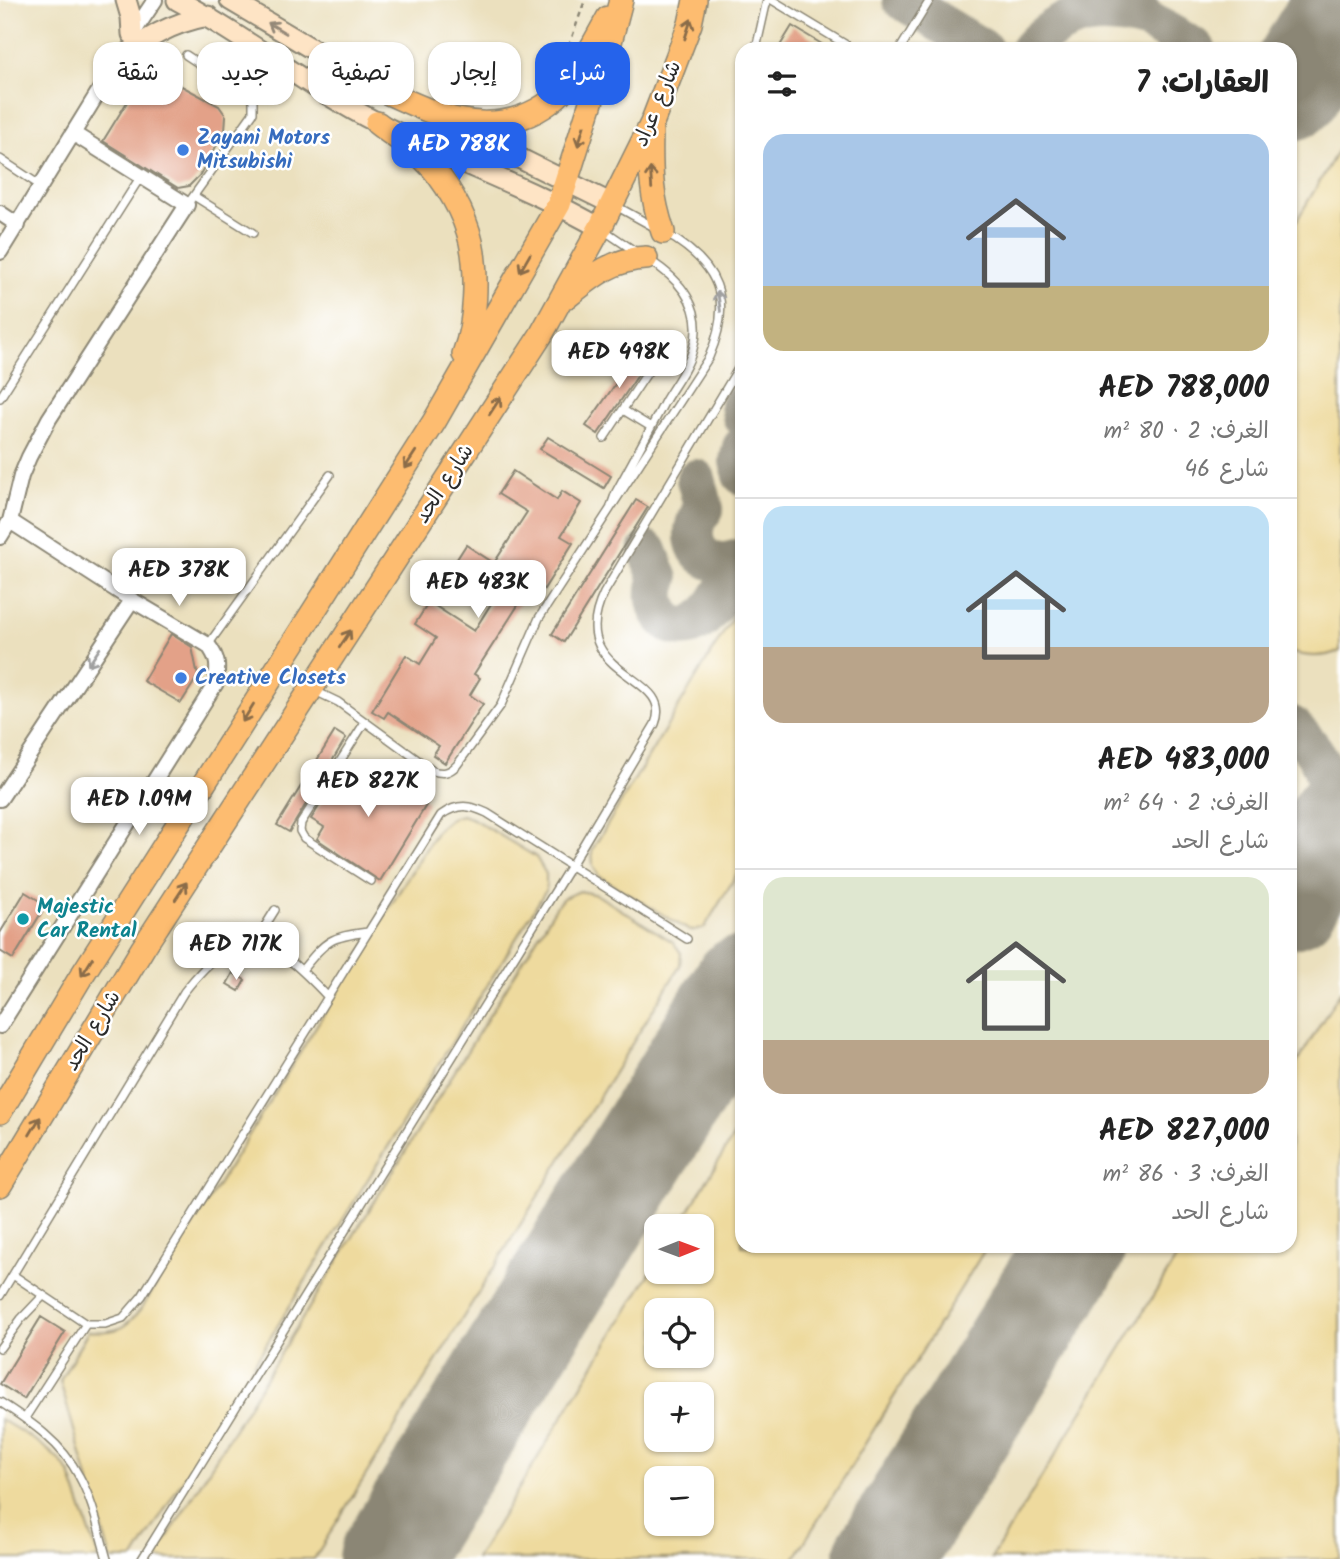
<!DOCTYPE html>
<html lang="ar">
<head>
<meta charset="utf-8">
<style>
  body { margin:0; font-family:Kalam,"Playpen Sans Arabic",sans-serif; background:#f6f6f6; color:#222; direction:rtl; height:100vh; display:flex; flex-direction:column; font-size:26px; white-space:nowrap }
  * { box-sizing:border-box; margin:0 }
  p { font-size:23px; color:#767676 }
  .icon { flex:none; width:38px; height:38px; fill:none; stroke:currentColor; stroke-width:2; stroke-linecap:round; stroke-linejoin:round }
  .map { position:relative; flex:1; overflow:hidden; direction:ltr }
  .sheet { position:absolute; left:735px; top:42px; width:562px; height:1211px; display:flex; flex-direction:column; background:#fff; border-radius:21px; box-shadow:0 2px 5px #0004; direction:rtl }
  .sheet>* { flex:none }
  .guide { position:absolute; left:21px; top:42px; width:609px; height:63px; direction:rtl; display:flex; gap:14px }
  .needle { width:46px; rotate:89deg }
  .tools { position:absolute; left:644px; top:1214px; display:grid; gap:14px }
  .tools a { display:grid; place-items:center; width:70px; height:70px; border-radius:14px; background:#fff; box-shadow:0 2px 5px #0004; font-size:35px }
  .price { position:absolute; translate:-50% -60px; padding:0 16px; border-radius:14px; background:#fff; color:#222; font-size:23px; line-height:46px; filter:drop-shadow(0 2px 4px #0008) }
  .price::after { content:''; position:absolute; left:50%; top:42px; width:21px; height:16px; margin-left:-10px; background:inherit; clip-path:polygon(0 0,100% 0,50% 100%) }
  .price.active { background:#2563eb; color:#fff }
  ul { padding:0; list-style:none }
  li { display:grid; align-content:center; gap:14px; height:371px; padding:0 28px }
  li+li { border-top:2px solid #e0e0e0 }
  li span { display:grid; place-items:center; height:217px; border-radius:21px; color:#555 }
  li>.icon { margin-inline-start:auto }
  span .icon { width:126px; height:126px; fill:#fffc; stroke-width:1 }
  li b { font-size:30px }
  h2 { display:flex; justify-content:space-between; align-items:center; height:84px; padding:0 28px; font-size:30px }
  .tag { padding:0 24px; border-radius:21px; background:#fff; box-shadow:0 2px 5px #0004; font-size:24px; line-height:63px }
  .tag.active { background:#2563eb; color:#fff }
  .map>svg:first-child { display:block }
  .sand { fill:#eeda9e; stroke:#8c8264; stroke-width:2; fill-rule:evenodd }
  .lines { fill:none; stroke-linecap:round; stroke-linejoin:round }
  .taxiway { stroke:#8b8674; stroke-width:40 }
  .runway { stroke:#8b8674; stroke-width:100 }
  .building { fill:#e3a188 }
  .service-casing { stroke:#8b8674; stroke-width:10 }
  .minor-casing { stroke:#8b8674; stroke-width:18 }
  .secondary-casing { stroke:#8b8674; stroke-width:23 }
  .primary-casing { stroke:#8b8674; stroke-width:26 }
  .path { stroke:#8b8674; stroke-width:2.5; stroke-dasharray:5 5; stroke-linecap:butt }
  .service { stroke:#fff; stroke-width:7 }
  .minor { stroke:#fff; stroke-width:14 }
  .secondary { stroke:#fee4c5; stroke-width:19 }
  .primary { stroke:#fdbc6f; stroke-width:23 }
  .oneway { stroke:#948878 }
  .oneway2 { stroke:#8a6c4a }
  .oneway3 { stroke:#a0a0a0 }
  .shop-dot { fill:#3f7fe0; stroke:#fff; stroke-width:2.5 }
  .culture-dot { fill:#0f9aa8; stroke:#fff; stroke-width:2.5 }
  .labels { text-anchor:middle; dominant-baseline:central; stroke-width:5; stroke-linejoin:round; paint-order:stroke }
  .street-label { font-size:21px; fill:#2b2b2b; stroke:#fff }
  .shop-label { font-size:21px; font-weight:bold; fill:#366cbe; stroke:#fff; text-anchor:start }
  .culture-label { font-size:21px; font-weight:bold; fill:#0d838f; stroke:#fff; text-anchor:start }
</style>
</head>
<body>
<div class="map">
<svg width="1340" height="1559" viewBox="0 0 1340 1559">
  <rect width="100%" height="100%" fill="#fff"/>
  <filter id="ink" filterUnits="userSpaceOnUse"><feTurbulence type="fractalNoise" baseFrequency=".0143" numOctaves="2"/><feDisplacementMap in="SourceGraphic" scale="14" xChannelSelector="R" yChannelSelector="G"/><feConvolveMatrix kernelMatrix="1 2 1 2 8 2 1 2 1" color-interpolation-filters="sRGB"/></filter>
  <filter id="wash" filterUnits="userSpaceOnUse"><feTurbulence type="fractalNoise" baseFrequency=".00686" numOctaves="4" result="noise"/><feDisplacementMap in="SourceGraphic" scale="28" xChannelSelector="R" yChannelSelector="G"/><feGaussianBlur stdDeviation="1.57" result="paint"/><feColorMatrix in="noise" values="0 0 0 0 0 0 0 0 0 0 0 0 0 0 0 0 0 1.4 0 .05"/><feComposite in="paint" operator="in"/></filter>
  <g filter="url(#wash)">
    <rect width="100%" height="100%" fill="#ebe0be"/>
    <path class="sand" d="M1340,147V651C1324,658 1307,657 1290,652V232Z
      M742,602V866L704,928L690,931L599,876L593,866L592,850Z
      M462,815L473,819L536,857L546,874V890L134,1559H111L60,1381L88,1331C117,1333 124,1330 142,1308L438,829L451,818Z
      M580,891L597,895L673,942L681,953L680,966L314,1559H154L558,904L563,898Z
      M1340,992V1559H991L1184,1246H1290V1074Z
      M742,1122V1246H987L794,1559H476L656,1263V1272H702V1227H679ZM656,1311H702V1356H656ZM656,1395H702V1440H656ZM656,1479H702V1524H656Z
      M0,1419C26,1435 53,1448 70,1474L99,1559H0Z"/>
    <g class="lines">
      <path class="taxiway" d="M902,0L983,49
        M1131,2L1149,21L1196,49
        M1030,49C1064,11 1102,8 1149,21
        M1290,59L1321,40
        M740,405L742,416
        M742,447L739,461L742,475
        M696,479L704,509C687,527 691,559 719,562C727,563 734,560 742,558
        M648,551L659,579C646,609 674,642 702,619C715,610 733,573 742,558
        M1292,726C1302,737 1314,748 1320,762C1330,783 1328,812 1330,835"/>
      <path class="runway" d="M1290,91L1340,9
        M1290,899L1340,818
        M388,1559L742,986
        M883,1559L1076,1246"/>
    </g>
    <g id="blocks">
      <path class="building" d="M792,26L830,49H778Z
        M148,68L219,106L226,116L225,131L199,176L189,186L178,188L103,141Z
        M643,345L653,353L598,434L586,426Z
        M548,437L611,476L604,488L540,449Z
        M513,471L557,500L562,491L581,503L561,536L573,543L544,589L533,582L474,674L480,678L470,695L483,704L445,763L433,755L439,746L388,712L384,718L372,711L406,655L420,664L436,638L415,624L429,602L474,631L494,599L450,570L466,545L494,563L527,512L498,494Z
        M636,500L648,507L564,642L552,634Z
        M171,634L192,647L198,676L181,703L143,681Z
        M335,731L346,738L289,832L277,825Z
        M363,762L428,802L380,881L317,839L324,827L311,819L342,770L354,777Z
        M25,892L46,905L13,959L0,951V933Z
        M233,973L245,980L239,991L227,984Z
        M41,1317L65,1332L24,1399L0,1384Z"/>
    </g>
  </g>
  <g filter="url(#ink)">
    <use href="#blocks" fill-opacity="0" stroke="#8b8674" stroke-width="2"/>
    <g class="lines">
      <defs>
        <path id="service" d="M772,0L853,49
          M756,49L767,0
          M900,49L930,0
          M186,55L253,99V113L187,205
          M0,159L41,186
          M194,196L253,233
          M616,206L654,227
          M602,229L636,252
          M0,398L141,176
          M623,410L651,427
          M604,438L665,346
          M611,506L616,492C632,462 649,432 665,401C674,385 688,368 693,349C705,309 681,280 649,260
          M208,645L330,475
          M313,690L338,702L433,771C443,774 449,773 457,765L501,705L539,618L709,357C734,299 719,264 665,233
          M365,722L301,823L300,831L304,838L371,881
          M255,942L275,910
          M302,970C327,940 329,937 368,932
          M13,1275L86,1324H105L123,1318L142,1296L441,815C458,803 470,805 487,813L687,939
          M0,1296L184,992C242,917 271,937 328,997
          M0,1348L21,1319L43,1296
          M0,1402C31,1422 62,1443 79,1476C93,1501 99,1532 107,1559
          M25,1418L86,1324
          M142,1559L570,867L655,724C676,672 563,678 604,593L742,362"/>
        <path id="minor" d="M131,36L155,0
          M0,213L18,225
          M0,252L120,57
          M0,537L10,521L21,476L29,457L49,419L187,205L74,134
          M0,799L132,600
          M0,1026L216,683C218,667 219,659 208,645L132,600L10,521"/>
        <path id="secondary" d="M126,0L131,17L132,34
          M177,0C246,36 308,88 378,123C451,161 529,187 600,228
          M230,0L388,94
          M117,63C144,38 172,23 208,16
          M444,121L612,204"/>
        <path id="primary" d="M377,88C403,99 431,114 458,120C502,130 546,116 573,78C586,59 597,38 608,18
          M377,123C392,135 410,145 424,159C445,179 465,214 471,242C478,274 476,324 464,354
          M651,132C650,170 651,197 663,232
          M568,296C593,276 613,259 646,258
          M0,1112L79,980L434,422L559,204L610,42L621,0
          M0,1185L143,948L541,335L600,228L652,123L690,24L695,0"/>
      </defs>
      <use href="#service" class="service-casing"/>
      <use href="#minor" class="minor-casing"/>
      <use href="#secondary" class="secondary-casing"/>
      <use href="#primary" class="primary-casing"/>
      <path class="path" d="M569,46L585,0"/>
      <use href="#service" class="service"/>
      <use href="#minor" class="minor"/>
      <use href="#secondary" class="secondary"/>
      <use href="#primary" class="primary"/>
    </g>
    <defs><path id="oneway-shaft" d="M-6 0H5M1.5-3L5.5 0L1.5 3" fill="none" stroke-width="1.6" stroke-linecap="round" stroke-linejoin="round" transform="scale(1.75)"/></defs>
    <use class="oneway" href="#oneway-shaft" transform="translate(277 28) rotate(-149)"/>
    <g class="oneway2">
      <use href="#oneway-shaft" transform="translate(688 29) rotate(-72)"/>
      <use href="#oneway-shaft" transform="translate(581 136) rotate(107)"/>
      <use href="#oneway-shaft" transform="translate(651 178) rotate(-94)"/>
      <use href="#oneway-shaft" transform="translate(525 263) rotate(120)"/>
      <use href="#oneway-shaft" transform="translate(495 406) rotate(-57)"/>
      <use href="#oneway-shaft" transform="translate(410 460) rotate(123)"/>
      <use href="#oneway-shaft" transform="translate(345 639) rotate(-57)"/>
      <use href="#oneway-shaft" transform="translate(248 713) rotate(122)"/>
      <use href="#oneway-shaft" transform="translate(181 891) rotate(-57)"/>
      <use href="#oneway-shaft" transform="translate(87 967) rotate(122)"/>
      <use href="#oneway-shaft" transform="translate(35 1126) rotate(-59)"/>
    </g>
    <g class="oneway3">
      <use href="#oneway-shaft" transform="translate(719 301) rotate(-98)"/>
      <use href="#oneway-shaft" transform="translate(94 657) rotate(124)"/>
    </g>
  </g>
  <g class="shop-dot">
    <circle cx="183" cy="150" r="7"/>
    <circle cx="181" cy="678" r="7"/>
  </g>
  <circle class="culture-dot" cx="23" cy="919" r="7"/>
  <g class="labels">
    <g class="street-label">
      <text transform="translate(658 104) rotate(-67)">شارع عراد</text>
      <text transform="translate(445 484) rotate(-57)">شارع الحد</text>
      <text transform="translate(93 1031) rotate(-59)">شارع الحد</text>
    </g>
    <g class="shop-label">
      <text x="197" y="138">Zayani Motors<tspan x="197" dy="24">Mitsubishi</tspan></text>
      <text x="195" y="678">Creative Closets</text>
    </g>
    <g class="culture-label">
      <text x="37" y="907">Majestic<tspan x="37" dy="24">Car Rental</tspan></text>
    </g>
  </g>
</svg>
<div class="tools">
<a><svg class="needle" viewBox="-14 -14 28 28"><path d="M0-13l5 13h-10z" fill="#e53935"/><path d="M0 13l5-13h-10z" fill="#767676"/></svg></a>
<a><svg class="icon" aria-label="locate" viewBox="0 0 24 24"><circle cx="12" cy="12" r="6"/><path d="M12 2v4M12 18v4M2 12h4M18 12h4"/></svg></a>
<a>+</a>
<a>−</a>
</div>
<b class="price active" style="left:459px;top:182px">AED 788K</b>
<b class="price" style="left:619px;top:390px">AED 498K</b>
<b class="price" style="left:179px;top:608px">AED 378K</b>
<b class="price" style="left:478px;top:620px">AED 483K</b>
<b class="price" style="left:368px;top:819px">AED 827K</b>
<b class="price" style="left:139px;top:837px">AED 1.09M</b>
<b class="price" style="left:236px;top:982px">AED 717K</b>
<div class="guide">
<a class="tag active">شراء</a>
<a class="tag">إيجار</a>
<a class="tag">تصفية</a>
<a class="tag">جديد</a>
<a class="tag">شقة</a>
</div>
<section class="sheet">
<h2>العقارات: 7<svg class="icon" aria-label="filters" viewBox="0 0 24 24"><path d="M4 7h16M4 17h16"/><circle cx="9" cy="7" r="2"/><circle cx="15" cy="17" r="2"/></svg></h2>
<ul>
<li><span style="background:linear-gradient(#a9c7e8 70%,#c2b280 0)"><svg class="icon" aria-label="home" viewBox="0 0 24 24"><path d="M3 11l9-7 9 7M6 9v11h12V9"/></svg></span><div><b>AED 788,000</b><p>الغرف: 2 · 80 m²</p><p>شارع 46</p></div></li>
<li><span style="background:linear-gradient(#bfe0f5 65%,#b9a48a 0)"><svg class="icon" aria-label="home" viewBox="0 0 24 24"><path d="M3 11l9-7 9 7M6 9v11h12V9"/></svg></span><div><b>AED 483,000</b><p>الغرف: 2 · 64 m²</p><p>شارع الحد</p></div></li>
<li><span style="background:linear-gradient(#dfe7d0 75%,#b9a48a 0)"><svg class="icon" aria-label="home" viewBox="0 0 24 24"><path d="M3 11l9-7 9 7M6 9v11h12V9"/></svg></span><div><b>AED 827,000</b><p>الغرف: 3 · 86 m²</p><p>شارع الحد</p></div></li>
</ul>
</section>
</div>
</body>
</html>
